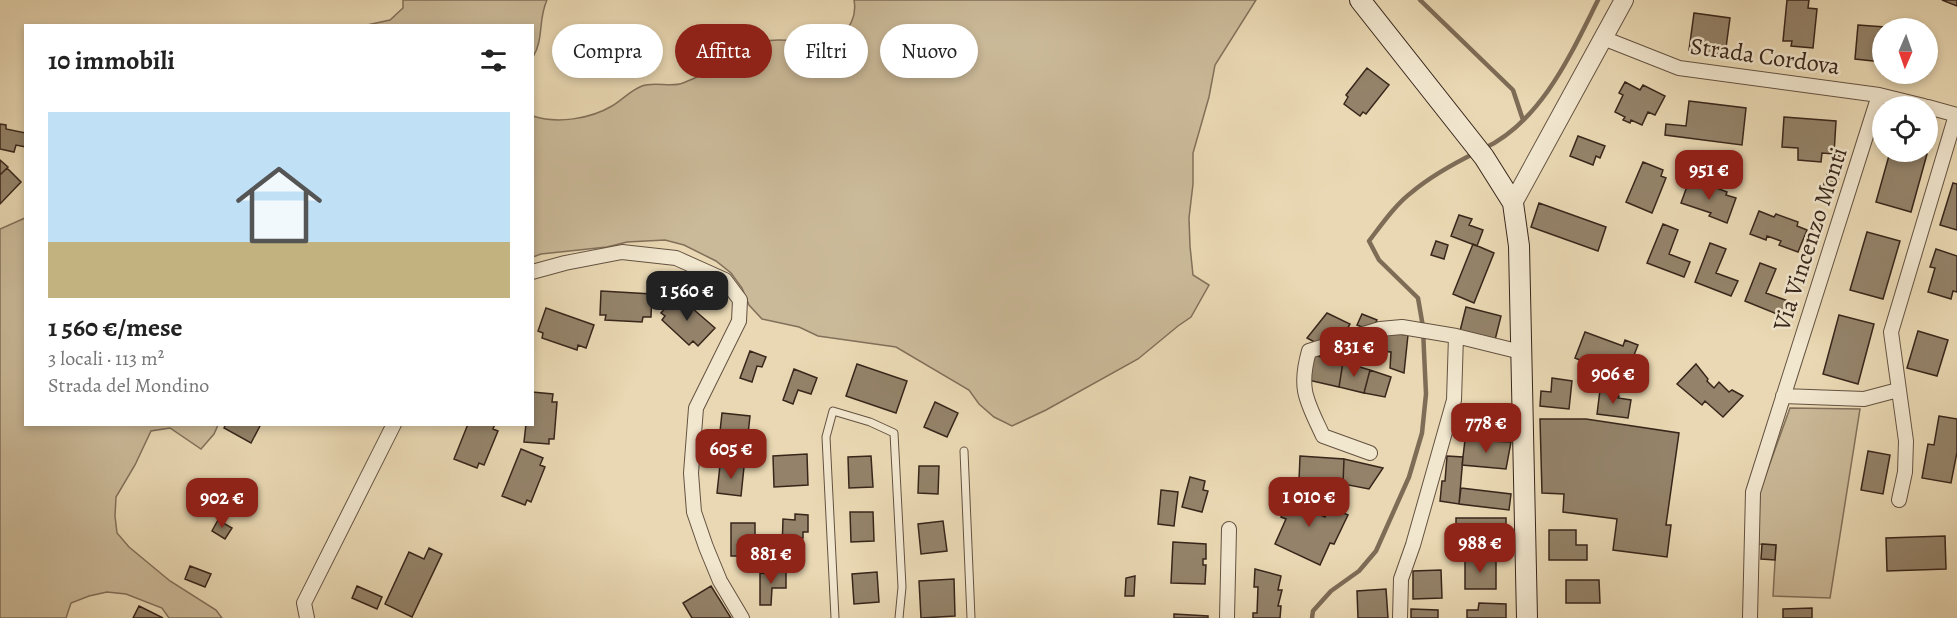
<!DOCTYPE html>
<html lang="it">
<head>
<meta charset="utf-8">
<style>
  body { margin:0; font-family:Alegreya,serif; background:#f2f2f2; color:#222; height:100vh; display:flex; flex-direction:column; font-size:22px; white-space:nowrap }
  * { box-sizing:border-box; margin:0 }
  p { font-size:20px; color:#767676 }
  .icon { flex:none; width:33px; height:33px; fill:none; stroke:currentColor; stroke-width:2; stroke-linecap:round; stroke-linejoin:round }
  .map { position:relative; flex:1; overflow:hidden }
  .side { position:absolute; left:24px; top:24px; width:510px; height:402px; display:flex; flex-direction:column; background:#fff; border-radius:0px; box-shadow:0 3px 9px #0003 }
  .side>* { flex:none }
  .hud { position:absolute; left:552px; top:24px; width:570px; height:54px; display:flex; gap:12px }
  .needle { width:39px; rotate:182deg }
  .fabs { position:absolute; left:1872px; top:18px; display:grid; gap:12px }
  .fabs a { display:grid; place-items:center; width:66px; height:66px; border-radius:50%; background:#fff; box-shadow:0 3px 9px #0003; font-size:30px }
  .price { position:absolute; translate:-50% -51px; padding:0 14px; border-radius:12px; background:#8f2418; color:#fff; font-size:20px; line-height:39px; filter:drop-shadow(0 2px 3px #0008) }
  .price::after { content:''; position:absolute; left:50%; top:36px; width:18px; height:14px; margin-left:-9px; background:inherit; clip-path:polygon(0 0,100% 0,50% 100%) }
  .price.selected { background:#222; color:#fff }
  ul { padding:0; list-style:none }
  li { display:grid; align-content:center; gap:12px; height:318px; padding:0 24px }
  li span { display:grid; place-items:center; height:186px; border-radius:0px; color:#555 }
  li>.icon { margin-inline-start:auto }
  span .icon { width:108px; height:108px; fill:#fffc; stroke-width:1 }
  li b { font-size:26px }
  h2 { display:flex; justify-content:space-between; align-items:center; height:72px; padding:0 24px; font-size:26px }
  .pill { padding:0 21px; border-radius:27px; background:#fff; box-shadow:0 3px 9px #0003; font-size:21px; line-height:54px }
  .pill.selected { background:#8f2418; color:#fff }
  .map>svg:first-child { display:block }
  .green { fill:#cbba99; stroke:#82705a; stroke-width:1.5 }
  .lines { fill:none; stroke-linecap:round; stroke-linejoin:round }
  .stream { stroke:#7e6c57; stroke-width:4.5 }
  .building { fill:#94836a; stroke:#38261b; stroke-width:1.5 }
  .service-casing { stroke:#645241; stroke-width:9 }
  .minor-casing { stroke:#645241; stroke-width:16 }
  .tertiary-casing { stroke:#645241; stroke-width:20 }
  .secondary-casing { stroke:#38261b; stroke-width:22 }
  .service { stroke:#f1e6ce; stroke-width:7 }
  .minor { stroke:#f1e6ce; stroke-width:14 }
  .tertiary { stroke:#f1e6ce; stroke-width:18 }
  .secondary { stroke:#f1e6ce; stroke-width:20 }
  .labels { text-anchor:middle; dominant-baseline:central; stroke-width:5; stroke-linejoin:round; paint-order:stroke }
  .street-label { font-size:24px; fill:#38261b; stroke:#f1e6ce }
</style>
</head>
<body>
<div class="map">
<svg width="1957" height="618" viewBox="0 0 1957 618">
  <rect width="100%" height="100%" fill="#e9d8b3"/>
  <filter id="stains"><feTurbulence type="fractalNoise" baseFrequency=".00333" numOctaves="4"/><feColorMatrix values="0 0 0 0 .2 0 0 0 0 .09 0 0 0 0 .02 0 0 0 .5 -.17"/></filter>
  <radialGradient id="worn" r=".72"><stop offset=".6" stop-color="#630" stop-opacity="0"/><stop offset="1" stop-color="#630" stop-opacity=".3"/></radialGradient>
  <path class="green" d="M403,0H547C538,19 544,39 533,57L532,26L367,25L390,20L403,8Z
    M854,0H1256L1215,65L1209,97L1193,153V184L1189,218L1190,246L1193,275L1209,285L1191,317L1178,326L1138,359L1046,410L1012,426L994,417L979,404L969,390L896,347L818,336L799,327L762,319L749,305L742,288L731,273L716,261L684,245L665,240L627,242L607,247L541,254L533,257V116C557,124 590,119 612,106C622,100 631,90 642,86C655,81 671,88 683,83C699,77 717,67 732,58C742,52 749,46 760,43C785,34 814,50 836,38C850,31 857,15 854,0Z
    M25,218L26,424L218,425L214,434L201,449L170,428L151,431L135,465L116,497L115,516L117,533L129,547L170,581L216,610L222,618H169L162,608L126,594L107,592L89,596L71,603L66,618H0V229Z
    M1790,408L1860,409L1830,598L1773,596L1776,545L1758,544L1760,491Z"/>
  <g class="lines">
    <path class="stream" d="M1420,0L1513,90L1523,120
      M1483,149C1541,122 1571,54 1598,0
      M1312,618L1313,611L1331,591L1359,571L1376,551L1409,477L1422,433L1426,394L1424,352L1423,327L1418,298L1379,260L1369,241C1382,224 1395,205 1412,192C1431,176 1453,164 1475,153"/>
  </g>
  <path class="building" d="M1787,0H1809L1808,8L1817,9L1813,48L1791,46L1792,41H1783Z
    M1942,0H1957V6Z
    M1694,13L1730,18L1725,55L1689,50Z
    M1858,25L1899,28H1882V62L1855,59Z
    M1367,68L1389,85L1366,114L1363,112L1360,116L1344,104L1348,97L1346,95Z
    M1625,82L1640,90L1643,85L1665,96L1655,115L1648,112L1642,125L1631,120L1630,123L1623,120L1625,117L1615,112L1623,95L1619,93Z
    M1689,101L1746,108L1742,145L1665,135L1666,124L1686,126Z
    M1784,117L1836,121L1834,154L1822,153L1821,162L1798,160V148L1782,147Z
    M0,124L6,125V129L26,133V147L16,145L14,152L0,149Z
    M1578,136L1605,146L1600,158L1596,156L1593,165L1570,156Z
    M1890,152H1918L1927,154L1911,212L1876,202Z
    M1834,154L1845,158L1835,190L1823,187Z
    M0,160L8,167L0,175Z
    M1643,162L1663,170L1661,176L1666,178L1652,213L1626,202Z
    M7,168L21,182L0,204V175Z
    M1689,181L1705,187L1706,184L1727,192L1726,195L1736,198L1727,223L1709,216L1711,213L1681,203Z
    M1953,183L1957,184V230L1940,225Z
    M1539,203L1606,227L1598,251L1531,227Z
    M1759,211L1774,217L1776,214L1798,222L1797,226L1807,230L1798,252L1779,245L1781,241L1767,236L1766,240L1750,234Z
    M1459,215L1472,219L1469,225L1483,230L1477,246L1451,236Z
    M1663,224L1678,230L1669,254L1690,262L1684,277L1647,263Z
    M1867,232L1900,241L1883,299L1850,290Z
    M1436,241L1448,245L1444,259L1431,255Z
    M1710,243L1726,249L1716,273L1738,281L1731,296L1695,282Z
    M1473,244L1494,253L1474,303L1453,294Z
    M1936,249L1957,256V292L1953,291L1951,299L1928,292L1935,268L1930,267Z
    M1760,263L1776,269L1766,293L1788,301L1782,316L1745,301Z
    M601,291L652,294L651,317H643L642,322L605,320L606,315H600Z
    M677,295L715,328L698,346L693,341L689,345L662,320L665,316L661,313Z
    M1466,307L1501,316L1495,340L1460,331Z
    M546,308L594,325L586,348L578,345L577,350L542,338L543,333L538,331Z
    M1327,313L1350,324L1343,336L1333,331L1322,346L1307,338Z
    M1362,314L1377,320L1372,331L1357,325Z
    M1839,315L1874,324L1858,384L1823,374Z
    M1918,331L1948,340L1937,376L1907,368Z
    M1380,332L1408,335L1404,373L1390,368L1391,352L1377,351V343H1379Z
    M1585,332L1623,346L1625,340L1638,345L1626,375L1609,368L1606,375L1591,368L1592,365L1575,358Z
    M750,351L766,357L762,367L757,366L752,382L740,378Z
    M1313,355L1343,362L1339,387L1308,380Z
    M1343,362L1370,370L1364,393L1339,387Z
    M857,364L907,381L896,413L846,396Z
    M1696,364L1708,379L1707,381L1714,388L1719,382L1729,392L1732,390L1743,396L1723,417L1705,401L1702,405L1677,384Z
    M794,369L817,378L811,394L798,390L793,404L783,400Z
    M1370,370L1391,377L1385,397L1364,393Z
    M1552,378L1572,381L1569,409L1540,406L1541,391L1551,392Z
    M1600,390L1613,392V395L1619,396L1618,398L1631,400L1628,418L1597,414Z
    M532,392L553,394L552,402H557L554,439H549V444L524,442L526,424H532Z
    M935,402L958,413L947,437L924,427Z
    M1496,412H1504V425H1496Z
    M722,413L750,416L746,453L718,450Z
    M1939,416L1957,419V452L1951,483L1922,478L1928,444L1934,445Z
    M1540,419H1586L1679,433L1666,525H1671L1667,557L1613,550L1617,519L1563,512L1564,494L1542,493Z
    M226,424H261L251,443L224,428Z
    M468,424H495L493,429L498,431L484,465L479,463L477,468L454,459Z
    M1465,440L1511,442L1506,469L1462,465Z
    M521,449L543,458L540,465L545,467L531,502L527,500L525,505L502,496Z
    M1868,451L1890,455L1883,494L1861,490Z
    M807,454L808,485L774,487L773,456Z
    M871,456L873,487L849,488L848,457Z
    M1300,456L1344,459L1343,484L1299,481Z
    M1447,456L1463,457L1459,504L1440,501L1442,481H1445Z
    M1344,459L1383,468L1369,489L1343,484Z
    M720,465L744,467L741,496L717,493Z
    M919,466H939L938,494L918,493Z
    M1190,477L1205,481L1203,490L1208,491L1202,512L1182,507Z
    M1461,488L1511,494L1509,510L1459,504Z
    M1293,489L1314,498L1309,510L1325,517L1329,507L1348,515L1334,544L1330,543L1320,565L1275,544L1286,519L1281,517Z
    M1161,490L1178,492L1174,526L1158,524Z
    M850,512H873L874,541L851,542Z
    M795,514L808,515V532H803V538H794V550H782L783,519L795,520Z
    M1456,518H1506V542H1456Z
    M218,520L232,528L225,539L212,531Z
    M943,521L947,551L921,554L918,524Z
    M731,523H755V544H743V556H731Z
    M1549,530H1576V545H1587V560H1549Z
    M1945,536L1946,569L1887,571L1886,538Z
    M1173,542L1206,544V559H1203V565H1206L1205,584L1171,583Z
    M1762,544L1776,545L1775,560L1761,559Z
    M429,548L442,554L412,617L385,604L409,552L424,559Z
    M1465,559H1496V589H1465Z
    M190,566L211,574L205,587L185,579Z
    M772,569L786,570V588H772L771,605H760V573L772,574Z
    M1255,569L1281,576L1278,590H1282L1278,606H1281L1280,618H1253V613H1257L1258,587H1254Z
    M1441,570L1442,598L1413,599V571Z
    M877,572L879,602L854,604L852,574Z
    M1135,576L1134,596H1125L1126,578Z
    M954,579L955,616L921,618L919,581Z
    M1566,580H1599L1600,603H1566Z
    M357,586L382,597L377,609L352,598Z
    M711,586L731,618H692L683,603Z
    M1386,589L1388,618H1358L1357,591Z
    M1479,603L1506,604V618H1467V610H1478Z
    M139,606L163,618H133Z
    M1812,608V618H1783V609Z
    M1411,609L1438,610V618H1411Z
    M1174,614L1208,616V618H1174Z"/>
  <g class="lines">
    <defs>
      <path id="service" d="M964,451L971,618
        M835,618L826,437L833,411L870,422L894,433L902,587L899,618"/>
      <path id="minor" d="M1603,38L1679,68L1879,95L1924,106
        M1928,107L1957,115
        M532,272L565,263L622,252L676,258L725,280L740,300L739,321L696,408L691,473L694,512L706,547L720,581L742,618
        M1783,396L1864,399L1898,390
        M1370,453L1323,436C1307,401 1298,390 1309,351L1380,329L1402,327L1456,336
        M1899,500L1905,472L1906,441L1891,332L1956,115
        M307,618L304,603L394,424
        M1227,618L1229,529
        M1400,618L1401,579L1413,545L1454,400L1456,336L1521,352
        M1750,618L1753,492L1879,95"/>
      <path id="tertiary" d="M1513,203L1624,0"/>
      <path id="secondary" d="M1360,0L1484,157L1513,203L1519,246L1527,618"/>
    </defs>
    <use href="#service" class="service-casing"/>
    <use href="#minor" class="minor-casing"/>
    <use href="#tertiary" class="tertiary-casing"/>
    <use href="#secondary" class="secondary-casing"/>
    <use href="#service" class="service"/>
    <use href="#minor" class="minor"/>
    <use href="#tertiary" class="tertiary"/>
    <use href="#secondary" class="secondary"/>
  </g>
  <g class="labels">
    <g class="street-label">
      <text transform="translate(1765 56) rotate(8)">Strada Cordova</text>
      <text transform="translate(1810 239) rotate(-72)">Via Vincenzo Monti</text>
    </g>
  </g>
  <rect width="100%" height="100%" filter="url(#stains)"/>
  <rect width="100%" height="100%" fill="url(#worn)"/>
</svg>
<div class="fabs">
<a><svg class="needle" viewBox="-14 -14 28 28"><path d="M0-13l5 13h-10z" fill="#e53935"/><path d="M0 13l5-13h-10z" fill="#767676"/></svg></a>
<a><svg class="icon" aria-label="locate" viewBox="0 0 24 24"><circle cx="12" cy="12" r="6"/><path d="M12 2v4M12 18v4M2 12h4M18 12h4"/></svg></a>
</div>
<b class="price" style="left:1709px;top:201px">951 €</b>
<b class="price selected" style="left:687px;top:322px">1 560 €</b>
<b class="price" style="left:1354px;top:378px">831 €</b>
<b class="price" style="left:1613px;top:405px">906 €</b>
<b class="price" style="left:1486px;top:454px">778 €</b>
<b class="price" style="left:731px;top:480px">605 €</b>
<b class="price" style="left:1309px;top:528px">1 010 €</b>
<b class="price" style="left:222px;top:529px">902 €</b>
<b class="price" style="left:1480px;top:574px">988 €</b>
<b class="price" style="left:771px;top:585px">881 €</b>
<div class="hud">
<a class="pill">Compra</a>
<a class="pill selected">Affitta</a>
<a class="pill">Filtri</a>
<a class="pill">Nuovo</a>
</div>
<section class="side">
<h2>10 immobili<svg class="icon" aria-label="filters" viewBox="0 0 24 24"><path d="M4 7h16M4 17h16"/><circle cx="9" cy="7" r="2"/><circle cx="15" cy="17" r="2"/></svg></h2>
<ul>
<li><span style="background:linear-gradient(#bfe0f5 70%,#c2b280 0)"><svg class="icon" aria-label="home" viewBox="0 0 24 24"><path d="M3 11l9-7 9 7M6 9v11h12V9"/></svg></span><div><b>1 560 €/mese</b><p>3 locali · 113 m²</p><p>Strada del Mondino</p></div></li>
</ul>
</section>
</div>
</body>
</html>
